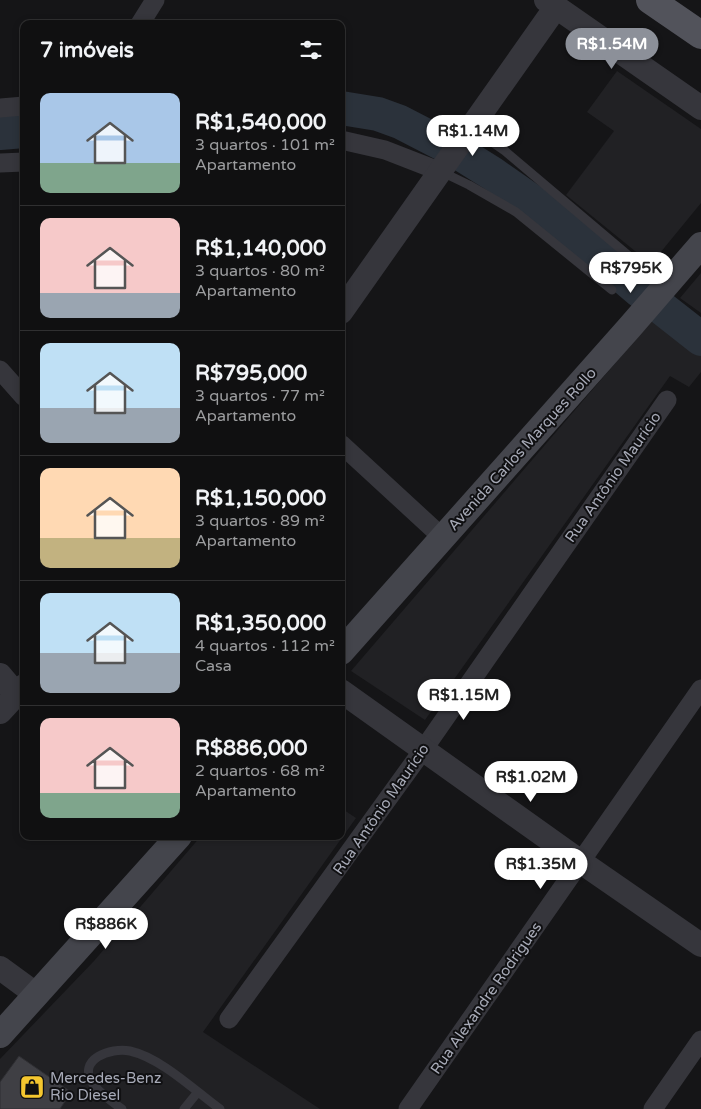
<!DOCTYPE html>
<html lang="pt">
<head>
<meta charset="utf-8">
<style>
  body { margin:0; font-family:"Varela Round",sans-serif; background:#19191a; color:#f1f3f6; height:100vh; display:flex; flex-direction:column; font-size:19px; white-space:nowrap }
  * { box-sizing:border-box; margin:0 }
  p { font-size:16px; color:#9c9d9f }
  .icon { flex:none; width:28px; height:28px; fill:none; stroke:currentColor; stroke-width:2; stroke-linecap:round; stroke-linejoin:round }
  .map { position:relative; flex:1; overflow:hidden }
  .panel { position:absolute; left:20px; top:20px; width:325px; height:820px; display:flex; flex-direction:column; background:#101011; border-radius:10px; box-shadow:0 2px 8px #0003,0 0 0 1px #303031 }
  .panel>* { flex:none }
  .price { position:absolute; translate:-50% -42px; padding:0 11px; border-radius:18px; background:#fff; color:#222; font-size:16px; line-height:32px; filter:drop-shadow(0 1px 2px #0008) }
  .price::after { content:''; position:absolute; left:50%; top:30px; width:15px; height:11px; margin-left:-8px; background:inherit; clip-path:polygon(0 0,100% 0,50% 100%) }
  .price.on { background:#8c9099; color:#fff }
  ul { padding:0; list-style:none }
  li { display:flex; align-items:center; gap:15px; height:125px; padding:0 20px }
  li+li { border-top:1px solid #303031 }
  li span { display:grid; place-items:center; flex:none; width:140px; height:100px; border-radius:10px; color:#555 }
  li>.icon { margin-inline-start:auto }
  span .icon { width:60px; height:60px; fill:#fffc; stroke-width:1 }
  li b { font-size:21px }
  h2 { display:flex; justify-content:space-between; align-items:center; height:60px; padding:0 20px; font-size:21px }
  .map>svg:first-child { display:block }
  .built { fill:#212124 }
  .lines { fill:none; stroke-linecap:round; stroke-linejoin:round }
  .river { stroke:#2b323b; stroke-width:34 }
  .building { fill:#3f3f44; stroke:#2f2f33 }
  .path { stroke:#3c3d43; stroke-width:3; stroke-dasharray:2.5 4; stroke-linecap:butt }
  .service { stroke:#36363c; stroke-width:9 }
  .minor { stroke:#36363c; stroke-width:19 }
  .tertiary { stroke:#36363c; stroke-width:24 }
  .secondary { stroke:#44454c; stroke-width:26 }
  .primary { stroke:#52535b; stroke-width:28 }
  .labels { text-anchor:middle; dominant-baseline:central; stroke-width:4; stroke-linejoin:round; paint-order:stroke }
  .street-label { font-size:15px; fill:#a7aab7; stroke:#101012 }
  .poi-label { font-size:15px; fill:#a7aab7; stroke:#101012; text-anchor:start }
</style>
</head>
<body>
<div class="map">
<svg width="701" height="1109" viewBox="0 0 701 1109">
  <rect width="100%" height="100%" fill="#151517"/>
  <path class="built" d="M617,71L701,129V203L651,264L566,195L614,131L587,112Z
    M701,273V313L680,298Z
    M654,318L701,356V372L689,387L670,376L425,720L351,671Z
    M341,808L356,818L203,1032L320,1109H0V1059L94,961L201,836H341Z"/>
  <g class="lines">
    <path class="river" d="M341,108L378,114L400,122L458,152L493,174L546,211L640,291L701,339
      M0,133L24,131"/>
  </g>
  <path class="building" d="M19,1056L71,1092L60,1109H0V1082Z"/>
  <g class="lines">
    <path class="path" d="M639,264L650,273"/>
    <path class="service" d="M472,128L505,151L629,256
      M442,172L469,185L516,212L612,290
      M122,1109C112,1102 101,1094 93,1084C76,1059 111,1047 130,1051C161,1058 194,1090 220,1109
      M184,1109L197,1093"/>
    <path class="minor" d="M140,24L155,0
      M0,108L24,106
      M341,140L385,150L439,171
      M0,163L24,162
      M0,370L24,397
      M341,444L442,537
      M229,1019L423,750L667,400
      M408,1109L701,689
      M653,1109L701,1040"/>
    <path class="tertiary" d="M546,0L701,108
      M341,312L556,7
      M0,675L16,694
      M341,691L581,862L701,945
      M0,712L24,686
      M0,968L37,995"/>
    <path class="secondary" d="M341,652L630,327L701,245
      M0,1035L179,836"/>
    <path class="primary" d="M650,0L701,35"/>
  </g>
  <defs>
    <symbol id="shop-square" viewBox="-11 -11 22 22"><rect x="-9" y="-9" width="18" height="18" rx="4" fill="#f5c72f" stroke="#101012"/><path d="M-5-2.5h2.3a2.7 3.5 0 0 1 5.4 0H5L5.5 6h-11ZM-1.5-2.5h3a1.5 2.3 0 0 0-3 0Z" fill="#111"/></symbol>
  </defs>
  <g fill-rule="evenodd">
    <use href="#shop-square" x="18" y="1073" width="28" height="28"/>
  </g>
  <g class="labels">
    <g class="street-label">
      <text transform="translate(522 449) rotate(-48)">Avenida Carlos Marques Rollo</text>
      <text transform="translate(613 477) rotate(-55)">Rua Antônio Maurício</text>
      <text transform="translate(381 809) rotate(-55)">Rua Antônio Maurício</text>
      <text transform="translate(486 998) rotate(-55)">Rua Alexandre Rodrigues</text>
    </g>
    <g class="poi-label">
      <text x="50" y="1078">Mercedes-Benz<tspan x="50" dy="17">Rio Diesel</tspan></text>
    </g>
  </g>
</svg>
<b class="price on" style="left:612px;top:70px">R$1.54M</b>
<b class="price" style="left:473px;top:157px">R$1.14M</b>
<b class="price" style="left:631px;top:294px">R$795K</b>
<b class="price" style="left:464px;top:721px">R$1.15M</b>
<b class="price" style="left:531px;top:803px">R$1.02M</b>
<b class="price" style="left:541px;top:890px">R$1.35M</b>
<b class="price" style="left:106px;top:950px">R$886K</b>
<section class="panel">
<h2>7 imóveis<svg class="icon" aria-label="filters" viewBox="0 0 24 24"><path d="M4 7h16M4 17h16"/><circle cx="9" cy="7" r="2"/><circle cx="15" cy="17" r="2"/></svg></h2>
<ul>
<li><span style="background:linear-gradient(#a9c7e8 70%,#7fa58c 0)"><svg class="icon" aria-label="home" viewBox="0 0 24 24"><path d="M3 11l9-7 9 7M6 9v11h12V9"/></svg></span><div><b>R$1,540,000</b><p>3 quartos · 101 m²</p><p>Apartamento</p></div></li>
<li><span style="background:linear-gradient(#f6c9c9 75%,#9aa5b1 0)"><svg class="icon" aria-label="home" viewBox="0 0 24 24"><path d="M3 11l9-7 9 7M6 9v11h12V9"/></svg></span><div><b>R$1,140,000</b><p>3 quartos · 80 m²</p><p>Apartamento</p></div></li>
<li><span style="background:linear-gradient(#bfe0f5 65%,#9aa5b1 0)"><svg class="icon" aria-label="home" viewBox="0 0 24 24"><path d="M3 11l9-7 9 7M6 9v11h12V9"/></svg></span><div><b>R$795,000</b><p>3 quartos · 77 m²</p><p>Apartamento</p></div></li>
<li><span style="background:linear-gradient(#ffd9b3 70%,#c2b280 0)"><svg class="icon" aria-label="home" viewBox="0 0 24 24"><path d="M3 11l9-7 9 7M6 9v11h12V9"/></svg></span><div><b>R$1,150,000</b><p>3 quartos · 89 m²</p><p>Apartamento</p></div></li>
<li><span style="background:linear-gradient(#bfe0f5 60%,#9aa5b1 0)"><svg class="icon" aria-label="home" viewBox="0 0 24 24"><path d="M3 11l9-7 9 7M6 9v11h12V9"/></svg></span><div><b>R$1,350,000</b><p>4 quartos · 112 m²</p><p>Casa</p></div></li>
<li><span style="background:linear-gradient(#f6c9c9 75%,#7fa58c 0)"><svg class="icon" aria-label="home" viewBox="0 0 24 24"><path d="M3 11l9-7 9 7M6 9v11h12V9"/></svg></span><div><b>R$886,000</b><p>2 quartos · 68 m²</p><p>Apartamento</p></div></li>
</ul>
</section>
</div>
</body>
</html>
